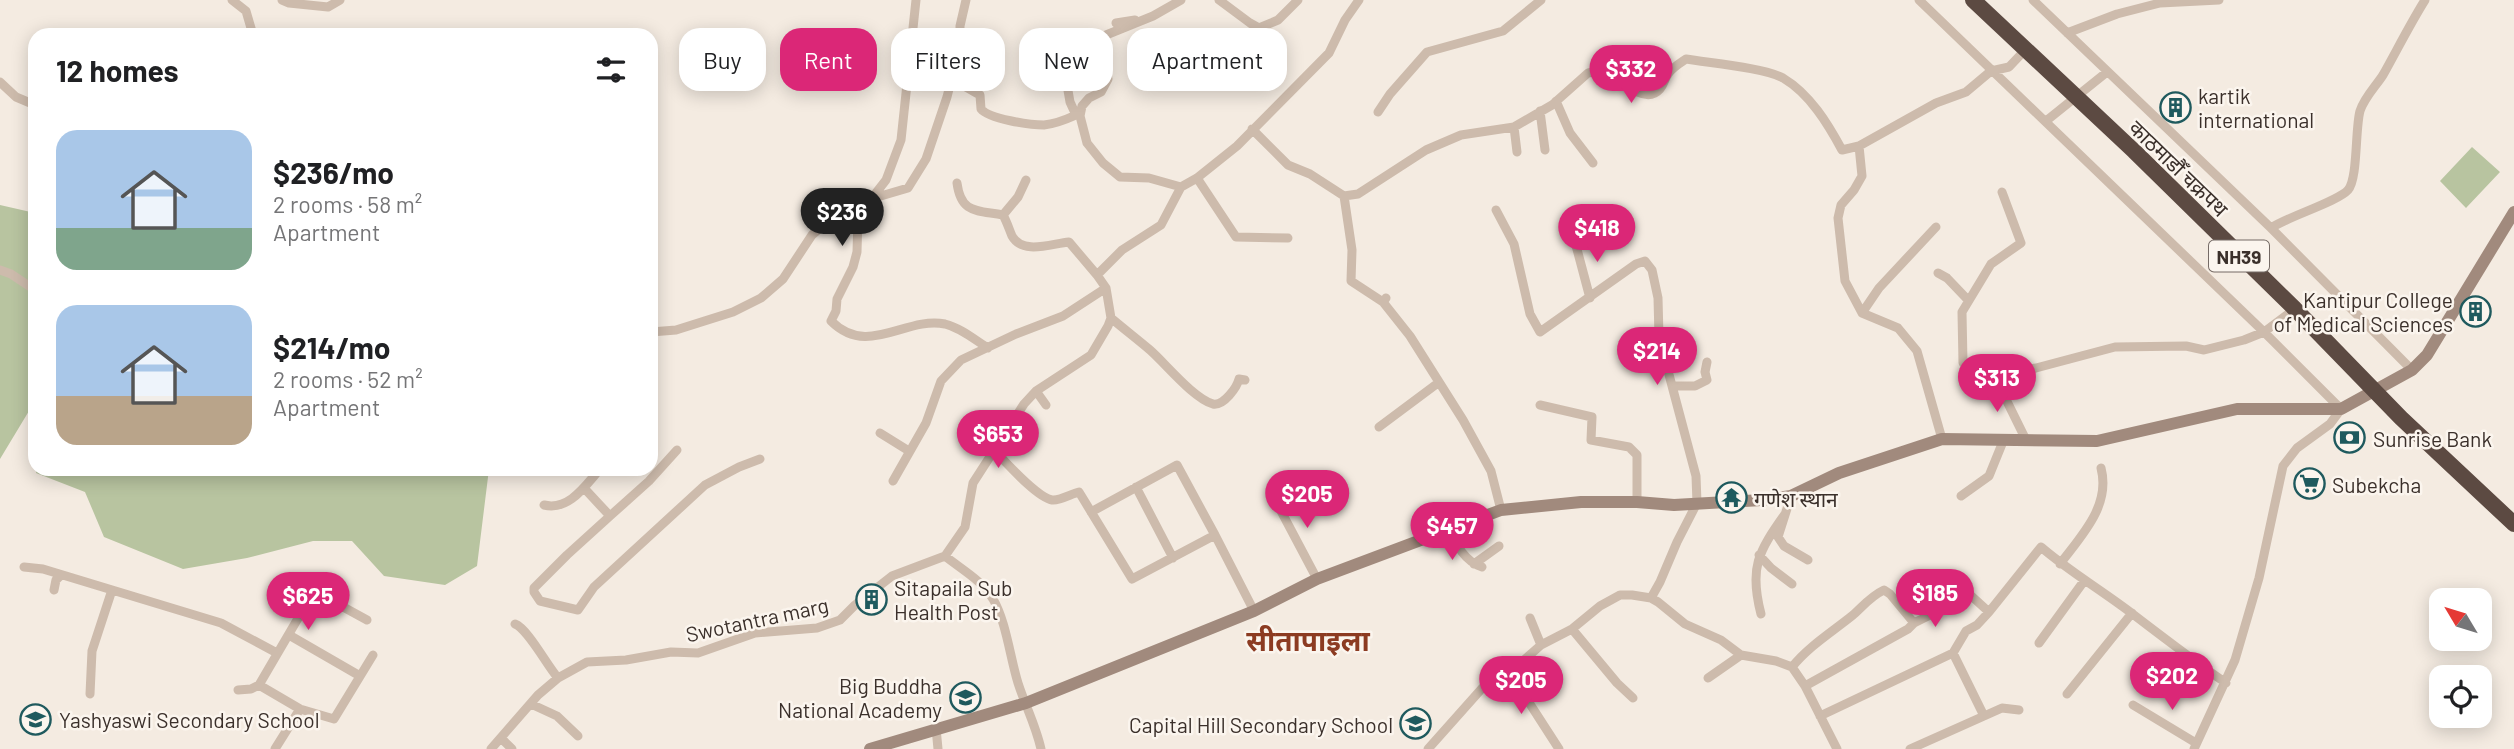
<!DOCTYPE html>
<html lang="en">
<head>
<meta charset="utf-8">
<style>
  body { margin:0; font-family:Barlow,"Noto Sans Devanagari",sans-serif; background:#f2f2f2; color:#202124; height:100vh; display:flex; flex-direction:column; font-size:26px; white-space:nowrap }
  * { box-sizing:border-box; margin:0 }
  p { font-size:23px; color:#757577 }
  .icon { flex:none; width:38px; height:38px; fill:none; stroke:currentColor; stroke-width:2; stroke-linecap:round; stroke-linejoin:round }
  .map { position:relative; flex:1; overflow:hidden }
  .panel { position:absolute; left:28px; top:28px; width:630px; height:448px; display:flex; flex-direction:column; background:#fff; border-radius:21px; box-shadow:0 4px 18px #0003 }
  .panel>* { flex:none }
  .banner { position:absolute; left:679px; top:28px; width:665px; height:63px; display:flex; gap:14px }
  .needle { width:46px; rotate:308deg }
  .fabs { position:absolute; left:2429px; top:588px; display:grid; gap:14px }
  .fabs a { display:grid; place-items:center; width:63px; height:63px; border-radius:14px; background:#fff; box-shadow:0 4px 18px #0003; font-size:35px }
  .price { position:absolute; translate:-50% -60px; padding:0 16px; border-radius:24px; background:#db2777; color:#fff; font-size:23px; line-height:46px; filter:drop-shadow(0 2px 4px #0008) }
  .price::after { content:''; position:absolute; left:50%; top:42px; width:21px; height:16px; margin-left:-10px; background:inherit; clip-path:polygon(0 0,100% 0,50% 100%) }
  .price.selected { background:#222; color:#fff }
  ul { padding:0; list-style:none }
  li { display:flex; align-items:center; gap:21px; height:175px; padding:0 28px }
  li span { display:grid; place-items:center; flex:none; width:196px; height:140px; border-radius:21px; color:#555 }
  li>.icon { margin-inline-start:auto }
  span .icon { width:84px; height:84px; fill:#fffc; stroke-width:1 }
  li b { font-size:30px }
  h2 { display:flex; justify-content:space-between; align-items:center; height:84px; padding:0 28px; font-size:30px }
  .pill { padding:0 24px; border-radius:21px; background:#fff; box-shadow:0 4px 18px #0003; font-size:24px; line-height:63px }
  .pill.selected { background:#db2777; color:#fff }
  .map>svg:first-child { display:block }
  .green { fill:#b8c4a0 }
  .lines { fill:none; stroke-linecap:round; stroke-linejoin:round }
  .street { stroke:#cdbbac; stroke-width:9 }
  .secondary { stroke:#a18a7d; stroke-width:12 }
  .highway { stroke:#5c4a42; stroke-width:16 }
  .labels { text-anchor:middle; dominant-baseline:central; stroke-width:5; stroke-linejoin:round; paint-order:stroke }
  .shield { fill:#fbf5ee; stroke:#756b66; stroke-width:2 }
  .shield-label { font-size:19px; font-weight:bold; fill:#3b302b }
  .poi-label { font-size:21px; fill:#3b302b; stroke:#fbf5ee; text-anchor:start }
  .street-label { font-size:21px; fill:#3b302b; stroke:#fbf5ee }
  .district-label { font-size:28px; font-weight:bold; fill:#8c3b22; stroke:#fbf5ee }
</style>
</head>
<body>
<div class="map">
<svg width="2514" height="749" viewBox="0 0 2514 749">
  <rect width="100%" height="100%" fill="#f4ebe1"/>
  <path class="green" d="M2472,147L2500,172L2466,208L2440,181Z
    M0,205L35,213V401L0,459Z
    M37,469H489L477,566L445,585L384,576L352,541H313L247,558L183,569L104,537L85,492L36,473Z"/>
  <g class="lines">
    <path class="street" d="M232,0L246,11L253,35
      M282,0L289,3L328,7L340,0
      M916,0L901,140L886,180L858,216L857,252L853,267L837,299L836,311L831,321C868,358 905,316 945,324C961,328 975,340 988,348
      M1219,0L1250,23L1259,28L1278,20L1298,0
      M1919,0L2264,332L2341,409L2330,424L2297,448L2283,466L2259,578L2235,660L2194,749
      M2033,0L2271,228L2412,370
      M1116,23L1135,20
      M2067,33L2117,14L2160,3L2219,0
      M952,79L980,95L981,109C989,119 1030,125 1044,125C1055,124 1065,120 1076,115
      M1066,79L1070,102L1076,115L1080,116
      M0,82L16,97L35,105
      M1556,101L1570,133L1593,163
      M1540,111L1545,150
      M1378,112L1390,94L1427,52L1503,31L1541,0
      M2046,121L2107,72
      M1514,127L1517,152
      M1252,129L1288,165L1310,174L1344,196L1358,194L1426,150L1461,135L1514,127L1552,105L1588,73L1606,70C1620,80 1645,106 1660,89C1664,84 1665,78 1668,74C1672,68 1680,63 1686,59C1709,63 1765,68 1783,78C1810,94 1828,124 1842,150L1859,146L1936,103L1966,92L1991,71L2009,67L2026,49
      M1859,146L1862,176L1854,190L1841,205L1838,218L1845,281L1862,313L1879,288L1936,227
      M1197,178L1236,237L1288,238
      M957,183C961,214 977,210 1003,215C1007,222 1009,229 1012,236C1023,255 1050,244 1069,242L1097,275
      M1181,187L1149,178L1120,177L1103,163L1087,143L1080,116L1082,106L1089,98L1101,92L1108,79L1102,44L1106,35L1153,16L1181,0
      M2002,192L2021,243L1991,264L1962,312L1963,363L1977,371L1994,375L2036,368L2115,347L2186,346L2204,350L2244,340L2264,332L2295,309
      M1344,196L1352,250L1351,281L1383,302
      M1496,210L1514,244L1530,314L1540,332L1636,264L1645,261L1652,270L1658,298L1659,337L1696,476L1697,503L1677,542L1660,582L1651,598
      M1003,215L1018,197L1026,180
      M2271,228C2289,216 2337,202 2348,190C2358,179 2355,129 2360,111C2364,98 2376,86 2383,75C2397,50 2410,24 2425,0
      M1574,238L1590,298
      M0,270L11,274L35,290
      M1938,273L1947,278L1968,300
      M1386,298L1383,302L1410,336L1463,420L1491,471L1501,510
      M1862,313L1898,328L1917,351L1942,439
      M1111,318C1124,329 1137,339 1150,350C1166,364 1193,398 1213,404C1224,406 1237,387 1239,379L1245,380
      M651,332L676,330L733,312L761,298L783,279L812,235L852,201L864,198H874L908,188L926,159L947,97L960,46V26L966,0
      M1994,375L2026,440
      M1672,386H1695L1707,380L1705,372L1707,362
      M1036,391L1046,405
      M1540,405L1592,417L1591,440L1629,447L1637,455V502
      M1379,427L1438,383
      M880,433L909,451
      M993,449C1005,461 1036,497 1052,500C1060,501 1071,494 1079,492L1132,579L1215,535L1177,465L1091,512
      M893,481L926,423L941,381L961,360L1016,334L1063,316L1106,288
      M1136,487L1173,558
      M584,488L610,516L567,555L534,588V592L540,601L578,610L594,587L705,485L739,467L760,459
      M1272,494L1317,579
      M1791,496L1778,537L1784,546L1808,560
      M1961,496L1989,476L2004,439
      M544,505C569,511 585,486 600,469
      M610,516L649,481L677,450
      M1451,529C1455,545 1466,562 1482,567
      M1215,535L1254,611
      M1759,555L1771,568L1792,584
      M945,556C961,569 983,581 993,599C1006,621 1010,657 1018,683C1025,705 1036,726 1041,749
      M1474,564L1499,546
      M2060,564C2081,536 2111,506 2101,468
      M24,567L43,569L221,623L277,653
      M54,590L56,580L60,576
      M1761,614C1749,568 1758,552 1785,514
      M1530,618L1541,645
      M515,624C528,629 546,664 558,678
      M1572,629L1617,683L1633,698
      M289,635L360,676
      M2039,643L2084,581
      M1953,653L1984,716
      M1792,667C1809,646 1832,632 1853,615C1863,606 1871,596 1884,590L1890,594L1914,623
      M1514,669L1519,687L1559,749
      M1708,678L1741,655
      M259,685L300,709L334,719L373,655
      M1805,686L1908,629L1914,623L1952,604L1967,592L1989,612
      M238,690L251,689L259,685L314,591L367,620
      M90,694L92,651L112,590
      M2067,694L2132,613
      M531,704L557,716L578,736
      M2133,705L2196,743
      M1820,716L1953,653L1966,631L1977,625L1989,612L2041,547C2070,572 2103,591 2134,615C2164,638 2194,661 2226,683
      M936,728L938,749
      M502,739L512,749
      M275,749L300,709
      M491,749L538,695L558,678L587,662L626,660L671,652L698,653L755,633L817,628L840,620L855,605L892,576L945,556L965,527L973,483L1024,404L1036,391L1091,355L1108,326L1111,318L1106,288L1097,275L1122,250L1161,225L1181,187L1197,178L1237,146L1329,53L1345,20L1359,0
      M1428,749L1485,685L1514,669L1541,645L1572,629L1600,606L1620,595H1632L1651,598L1658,602L1685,624L1721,640L1741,655L1776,661L1792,667L1805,686L1837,749
      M1910,749L2002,708L2019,710"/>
    <path class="secondary" d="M870,749L1026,703L1254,611L1317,579L1501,510L1581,502H1637L1674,505L1762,500L1791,496L1839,473L1942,439L2097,441L2237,409H2341L2412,370L2427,355L2514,212"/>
    <path class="highway" d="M1973,0L2134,151L2295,309L2401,418L2514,524"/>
  </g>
  <defs>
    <symbol id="building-ring" viewBox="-11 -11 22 22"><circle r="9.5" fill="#fbf5ee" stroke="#1f5a5e" stroke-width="1.5"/><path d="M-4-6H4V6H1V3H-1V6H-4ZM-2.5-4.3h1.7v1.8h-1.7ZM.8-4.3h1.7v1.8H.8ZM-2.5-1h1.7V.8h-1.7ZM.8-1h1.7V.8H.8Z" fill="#1f5a5e"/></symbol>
    <symbol id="bank-ring" viewBox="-11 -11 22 22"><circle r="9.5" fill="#fbf5ee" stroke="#1f5a5e" stroke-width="1.5"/><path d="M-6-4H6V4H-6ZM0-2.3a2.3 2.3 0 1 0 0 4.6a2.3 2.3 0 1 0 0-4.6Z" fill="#1f5a5e"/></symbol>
    <symbol id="supermarket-ring" viewBox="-11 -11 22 22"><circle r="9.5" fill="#fbf5ee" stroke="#1f5a5e" stroke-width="1.5"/><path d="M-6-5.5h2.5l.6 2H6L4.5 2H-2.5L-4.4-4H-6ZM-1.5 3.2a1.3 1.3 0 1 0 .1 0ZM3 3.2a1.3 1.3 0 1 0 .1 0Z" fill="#1f5a5e"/></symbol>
    <symbol id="temple-ring" viewBox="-11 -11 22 22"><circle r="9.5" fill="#fbf5ee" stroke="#1f5a5e" stroke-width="1.5"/><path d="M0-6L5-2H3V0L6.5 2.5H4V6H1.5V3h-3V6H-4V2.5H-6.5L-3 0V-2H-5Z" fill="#1f5a5e"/></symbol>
    <symbol id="school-ring" viewBox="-11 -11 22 22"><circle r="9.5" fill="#fbf5ee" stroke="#1f5a5e" stroke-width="1.5"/><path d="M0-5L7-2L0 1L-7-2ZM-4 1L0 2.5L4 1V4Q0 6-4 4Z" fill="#1f5a5e"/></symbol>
  </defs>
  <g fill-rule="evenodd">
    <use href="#building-ring" x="2158" y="90" width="35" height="35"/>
    <use href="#building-ring" x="2458" y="294" width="35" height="35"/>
    <use href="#bank-ring" x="2332" y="420" width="35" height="35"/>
    <use href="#supermarket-ring" x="2292" y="466" width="35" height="35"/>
    <use href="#temple-ring" x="1714" y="480" width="35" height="35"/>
    <use href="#building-ring" x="854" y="582" width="35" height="35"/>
    <use href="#school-ring" x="948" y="680" width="35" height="35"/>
    <use href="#school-ring" x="18" y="702" width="35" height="35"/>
    <use href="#school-ring" x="1398" y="706" width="35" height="35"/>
  </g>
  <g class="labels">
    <rect class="shield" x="2209" y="240.5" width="60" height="31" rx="5"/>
    <g class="shield-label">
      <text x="2239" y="256">NH39</text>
    </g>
    <g class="poi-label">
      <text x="2198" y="95">kartik<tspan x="2198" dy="24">international</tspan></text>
      <text x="2453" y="299" text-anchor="end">Kantipur College<tspan x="2453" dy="24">of Medical Sciences</tspan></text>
      <text x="2373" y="438">Sunrise Bank</text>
      <text x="2332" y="484">Subekcha</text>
      <text x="1754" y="498">गणेश स्थान</text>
      <text x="894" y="587">Sitapaila Sub<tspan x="894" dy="24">Health Post</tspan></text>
      <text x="942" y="685" text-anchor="end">Big Buddha<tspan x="942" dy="24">National Academy</tspan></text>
      <text x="59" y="719">Yashyaswi Secondary School</text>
      <text x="1393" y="724" text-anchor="end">Capital Hill Secondary School</text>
    </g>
    <g class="street-label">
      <text transform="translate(2179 168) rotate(44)">काठमाडाैँ चक्रपथ</text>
      <text transform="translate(757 619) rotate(-12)">Swotantra marg</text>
    </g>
    <g class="district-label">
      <text x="1308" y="640">सीतापाइला</text>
    </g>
  </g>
</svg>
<div class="fabs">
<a><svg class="needle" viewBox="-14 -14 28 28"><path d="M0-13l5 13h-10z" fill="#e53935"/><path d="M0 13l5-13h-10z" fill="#757577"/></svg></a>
<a><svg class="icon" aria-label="locate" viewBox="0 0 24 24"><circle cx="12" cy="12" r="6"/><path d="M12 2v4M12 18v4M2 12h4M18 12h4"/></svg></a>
</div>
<b class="price" style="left:1631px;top:105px">$332</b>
<b class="price selected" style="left:842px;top:248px">$236</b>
<b class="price" style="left:1597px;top:264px">$418</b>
<b class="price" style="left:1657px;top:387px">$214</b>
<b class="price" style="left:1997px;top:414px">$313</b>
<b class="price" style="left:998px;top:470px">$653</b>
<b class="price" style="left:1307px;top:530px">$205</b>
<b class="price" style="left:1452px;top:562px">$457</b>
<b class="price" style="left:1935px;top:629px">$185</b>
<b class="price" style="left:308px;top:632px">$625</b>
<b class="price" style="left:2172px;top:712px">$202</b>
<b class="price" style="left:1521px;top:716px">$205</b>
<div class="banner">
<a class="pill">Buy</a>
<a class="pill selected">Rent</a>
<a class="pill">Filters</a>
<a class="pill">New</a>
<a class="pill">Apartment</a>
</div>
<section class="panel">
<h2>12 homes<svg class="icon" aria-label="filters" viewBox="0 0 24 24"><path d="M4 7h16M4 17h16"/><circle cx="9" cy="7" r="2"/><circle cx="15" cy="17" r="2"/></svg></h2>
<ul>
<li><span style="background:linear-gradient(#a9c7e8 70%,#7fa58c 0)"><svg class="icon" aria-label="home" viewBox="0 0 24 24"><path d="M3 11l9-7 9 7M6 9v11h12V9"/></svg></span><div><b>$236/mo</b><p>2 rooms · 58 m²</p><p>Apartment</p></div></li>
<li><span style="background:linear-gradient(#a9c7e8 65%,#b9a48a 0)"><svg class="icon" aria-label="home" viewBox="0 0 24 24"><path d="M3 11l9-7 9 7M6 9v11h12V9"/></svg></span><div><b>$214/mo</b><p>2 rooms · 52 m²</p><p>Apartment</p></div></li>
</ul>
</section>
</div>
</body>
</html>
